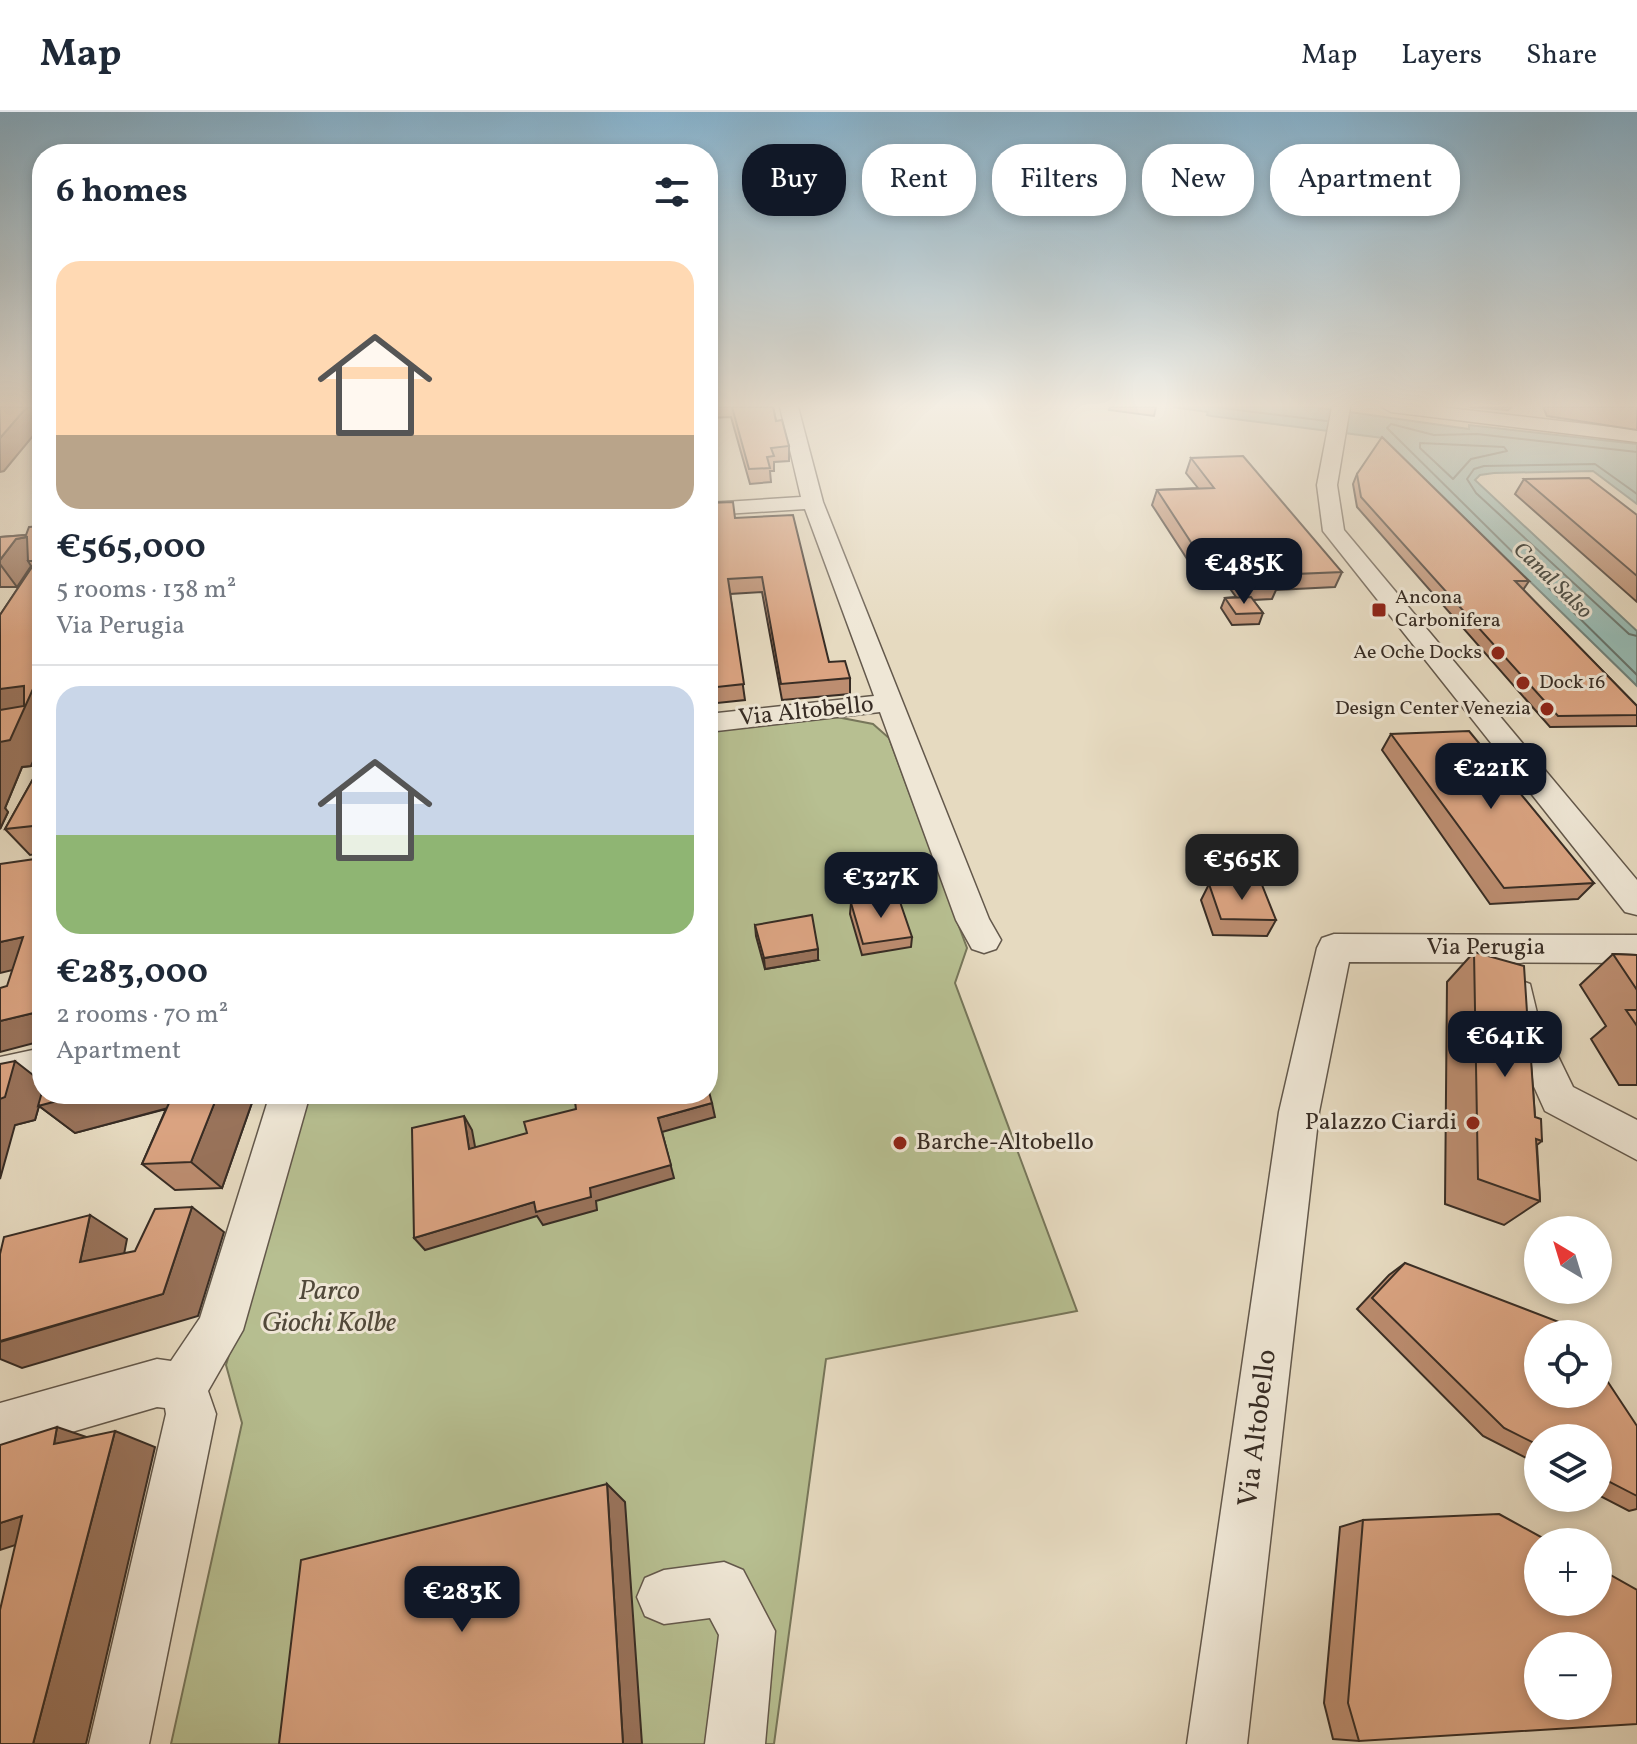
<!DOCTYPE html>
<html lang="en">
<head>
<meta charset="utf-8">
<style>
  body { margin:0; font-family:Vollkorn,serif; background:#f6f6f7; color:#1f2937; height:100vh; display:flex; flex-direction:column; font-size:30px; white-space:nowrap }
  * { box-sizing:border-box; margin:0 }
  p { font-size:26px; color:#747a83 }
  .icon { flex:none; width:44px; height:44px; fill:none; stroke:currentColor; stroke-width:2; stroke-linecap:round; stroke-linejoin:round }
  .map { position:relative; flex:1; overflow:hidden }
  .side { position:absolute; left:32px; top:32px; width:686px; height:960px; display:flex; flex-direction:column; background:#fff; border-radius:32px; box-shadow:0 4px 12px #0003 }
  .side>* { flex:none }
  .top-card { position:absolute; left:742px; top:32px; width:760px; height:72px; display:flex; gap:16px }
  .needle { width:52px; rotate:322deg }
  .tools { position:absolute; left:1524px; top:1104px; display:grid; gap:16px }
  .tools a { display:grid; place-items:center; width:88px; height:88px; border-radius:50%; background:#fff; box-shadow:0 4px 12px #0003; font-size:40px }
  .price { position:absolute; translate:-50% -68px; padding:0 18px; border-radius:16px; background:#111827; color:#fff; font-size:26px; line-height:52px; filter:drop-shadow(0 2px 4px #0008) }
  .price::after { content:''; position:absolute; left:50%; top:48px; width:24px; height:18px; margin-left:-12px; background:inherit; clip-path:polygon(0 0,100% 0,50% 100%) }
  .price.on { background:#222; color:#fff }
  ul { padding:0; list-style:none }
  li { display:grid; align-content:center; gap:16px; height:424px; padding:0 24px }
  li+li { border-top:2px solid #e0e1e3 }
  li span { display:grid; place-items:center; height:248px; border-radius:24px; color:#555 }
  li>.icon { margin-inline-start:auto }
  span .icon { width:144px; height:144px; fill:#fffc; stroke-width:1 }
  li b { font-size:34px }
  h2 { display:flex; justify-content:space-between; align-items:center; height:96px; padding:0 24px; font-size:34px }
  .pill { padding:0 28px; border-radius:32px; background:#fff; box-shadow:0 4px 12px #0003; font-size:28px; line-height:72px }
  .pill.on { background:#111827; color:#fff }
  header { display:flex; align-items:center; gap:48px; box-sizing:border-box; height:112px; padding:0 40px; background:#fff; border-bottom:2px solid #e0e1e3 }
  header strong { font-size:38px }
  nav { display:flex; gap:44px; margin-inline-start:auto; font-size:28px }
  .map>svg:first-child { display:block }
  .green { fill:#b7bf91; stroke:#77765a; stroke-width:2 }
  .water { fill:#96bab3; stroke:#70817a; stroke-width:2 }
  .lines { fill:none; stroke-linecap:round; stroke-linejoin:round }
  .shore { stroke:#66736c; stroke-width:2 }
  .minor-casing { stroke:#63584b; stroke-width:3 }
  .minor { fill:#efe7d6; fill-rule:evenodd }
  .wall { fill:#bc8d70; stroke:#372c24; stroke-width:2 }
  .shaded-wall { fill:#99735b; stroke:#372c24; stroke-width:2 }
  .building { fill:#dba482; stroke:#372c24; stroke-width:2; fill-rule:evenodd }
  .poi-dot { fill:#8f2418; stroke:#efe7d6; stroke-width:3 }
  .labels { text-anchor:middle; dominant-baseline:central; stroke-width:6; stroke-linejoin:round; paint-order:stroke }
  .far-poi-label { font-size:20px; fill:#372c24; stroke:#efe7d6; text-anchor:start }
  .far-water-label { font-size:22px; font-style:italic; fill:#4f5048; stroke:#efe7d6 }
  .street-label { font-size:24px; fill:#372c24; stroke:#efe7d6 }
  .poi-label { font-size:24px; fill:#372c24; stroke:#efe7d6; text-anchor:end }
  .near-park-label { font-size:28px; font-style:italic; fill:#51493a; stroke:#efe7d6 }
  .near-street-label { font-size:28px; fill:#372c24; stroke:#efe7d6 }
</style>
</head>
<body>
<header>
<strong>Map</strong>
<nav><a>Map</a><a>Layers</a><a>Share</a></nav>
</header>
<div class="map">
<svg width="1637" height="1632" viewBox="0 0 1637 1632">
  <rect width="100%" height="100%" fill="#e6dac0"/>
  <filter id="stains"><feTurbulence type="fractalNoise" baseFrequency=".0025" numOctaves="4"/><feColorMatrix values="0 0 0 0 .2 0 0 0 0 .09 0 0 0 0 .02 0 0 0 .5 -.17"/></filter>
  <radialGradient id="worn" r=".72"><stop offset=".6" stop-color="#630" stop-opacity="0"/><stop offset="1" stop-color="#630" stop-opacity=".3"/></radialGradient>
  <path class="green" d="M821,602L873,612L889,626L967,836L955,871L1077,1199L826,1247L774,1632H171L242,1311L226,1253L306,982H708V615Z"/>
  <path class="water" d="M1173,295H1314L1469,317V313L1637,332V392L1593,359L1494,361L1480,363L1475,368L1637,519V574L1383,326L1211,304L1207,303L1208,300Z"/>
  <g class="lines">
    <path class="shore" d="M1214,295L1327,309
      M1420,331L1504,335L1507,339L1471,347L1453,367L1420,336Z
      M1637,340L1477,322L1434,323L1391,312L1387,316L1637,563
      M1637,382L1595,352L1484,354L1474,357L1467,367L1476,381L1629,522L1637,524"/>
    <defs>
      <path id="minor" d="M780,295H798L823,390L989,807L1001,828L996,837L984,841L972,837L956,808L880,600L708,620V602L874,584L805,397L708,403V391L801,385Z
        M1332,295H1350L1337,373L1344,418L1637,768V803L1625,800L1323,419L1317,373Z
        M1382,295H1440L1637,318V330L1391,300Z
        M1334,822L1637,823V851L1349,850L1319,1000L1247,1632H1187L1279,1000L1317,836L1322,826Z
        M1517,867L1530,872L1537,901L1573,975L1637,1008V1048L1545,999L1501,901L1499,882L1504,872Z
        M42,936V970L0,979V945Z
        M270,982H310L243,1218L208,1279L216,1302L149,1632H89L166,1302L165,1296L157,1295L0,1341V1291L157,1247L171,1249L200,1206Z
        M724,1450L743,1458L775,1519L765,1632H705L719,1523L710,1506L664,1512L645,1504L637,1485L645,1466L664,1458Z"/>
    </defs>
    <use href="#minor" class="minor-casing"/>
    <use href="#minor" class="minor"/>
  </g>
  <path class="wall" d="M708,295H773L776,309L789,334V349L774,350V359H770L771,370L750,372L731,305L708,306Z
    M1110,295H1156L1154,304L1109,298Z
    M1468,295H1512L1508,298Z
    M1543,295H1637V318L1547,304Z
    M1191,346L1342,460L1335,475L1276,478L1272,487L1253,488L1263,501L1259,512L1232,513L1221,496L1225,486L1236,485L1212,452L1191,453L1152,393L1157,378L1198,376L1186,361Z
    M1357,362L1529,469L1523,478L1637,594V614L1550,615L1357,395L1353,372Z
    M1524,367L1637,403V490L1515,382Z
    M708,391L735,406L829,550L850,566V582L782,588L762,480L730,482L745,588L708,592Z
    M42,414V629L31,654L22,655L5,696L8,700L0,717V503L32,455L31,454L17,475H0V425L26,423Z
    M1391,622L1594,771L1578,787L1490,792L1382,638Z
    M42,651V741L30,743L5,717Z
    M1209,772L1276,808L1267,824L1213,823L1201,788Z
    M851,791L912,825L911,835L862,843L850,802Z
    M755,813L818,848L765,857L756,824Z
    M1474,840L1527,900L1535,920L1529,926L1535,1005L1542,1029L1537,1033L1540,1089L1504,1113L1445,1092L1447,870Z
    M1613,842L1637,843V973H1619L1591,927L1606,914L1580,873Z
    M0,952L42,982H255L222,1076L175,1078L142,1052L166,997L75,1021L39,994L35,1008L15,1013Z
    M1405,1151L1637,1314V1397L1629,1399L1598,1383V1326H1538V1352L1483,1324L1357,1197L1389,1163Z
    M1363,1408L1359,1629L1333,1627L1324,1591L1340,1415Z"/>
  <path class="shaded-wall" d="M27,295H42V313L4,359L0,360V326Z
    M27,425L36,449H28L31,454L17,475L0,452V448L16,427Z
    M42,557V629L31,654L22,655L5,696L8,700L0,717V577Z
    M23,825L42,851L0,861V830Z
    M818,837V848L765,857L764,846Z
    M42,899V929L0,940V909Z
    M15,949L42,970V981L211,982L213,984L75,1021L39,994L35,1008L15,1013L0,1067V987Z
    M218,982H255L222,1076L191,1050Z
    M712,991L715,1005L662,1020L674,1066L596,1089L597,1098L543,1113L537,1104L425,1138L414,1126L534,1090L590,1076L658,1006Z
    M464,1004L472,1018L478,1051L469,1037Z
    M192,1095L224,1120L198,1204L22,1256L0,1247V1230L163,1182Z
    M90,1103L127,1127L118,1173L80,1150Z
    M57,1315L101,1330L54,1332Z
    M115,1319L155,1335L86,1632H33Z
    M607,1372L625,1390L642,1632H623Z
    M22,1404L71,1415L0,1438V1411Z"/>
  <path class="building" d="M0,295H27L0,326Z
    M732,295H773L776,309L782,308L789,334L771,336L774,344L767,345L770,356L749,357Z
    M1382,325L1529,469H1515L1637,594V603L1558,604L1361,385L1357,362Z
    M1243,344L1342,460L1272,463L1279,471L1244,473L1218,436L1196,438L1157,378L1214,376L1191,346Z
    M1589,366L1637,403V464L1524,367Z
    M733,390L735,406L793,403L829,550L845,549L850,566L781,572L762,465L728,467L744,572L708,576V391Z
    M42,414V557L10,628L0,630V598L24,594V574L0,577V503L36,449H28L27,425L16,427L0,448V425L26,423L29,415Z
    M1251,485L1263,501L1236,502L1225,486Z
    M1469,619L1594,771L1504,776L1391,622Z
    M42,651V713L5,717Z
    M42,746V899L0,909V876L7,874L23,825L0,830V752Z
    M1209,772L1262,773L1276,808L1221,807Z
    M898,784L912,825L863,832L851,791Z
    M812,803L818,837L764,846L755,813Z
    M1474,840L1524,854L1527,900L1533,902L1535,920L1529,919L1535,1005L1541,1007L1542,1029L1536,1027L1540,1089L1478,1067Z
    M1613,842L1637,843V878Z
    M1626,898H1637V914Z
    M15,949L5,985L0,987V952Z
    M708,976L712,991L658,1006L671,1053L590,1076L591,1085L536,1100L534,1090L414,1126L412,1016L464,1004L469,1037L527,1021L524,1010L576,997L574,982H708Z
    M42,980V982H84L38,994Z
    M173,982H218L191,1050L142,1052Z
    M192,1095L163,1182L0,1229V1142L4,1125L90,1103L80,1150L135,1139L155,1097Z
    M1405,1151L1572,1215L1576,1222H1538V1282H1598V1255L1637,1314V1384L1598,1364V1326H1538V1333L1504,1316L1372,1186Z
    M57,1315L54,1332L115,1319L33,1632H0V1498L22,1404L0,1411V1333Z
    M607,1372L623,1632H279L301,1448Z
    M1499,1402L1550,1430H1538V1490H1598V1456L1637,1478V1612L1359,1629L1348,1591L1363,1408ZM1538,1534H1598V1594H1538Z"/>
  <linearGradient id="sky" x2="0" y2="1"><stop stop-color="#87b6d3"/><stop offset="0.56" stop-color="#f4eee3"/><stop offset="1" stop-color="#f4eee3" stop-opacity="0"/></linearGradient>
  <rect width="1637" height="524" fill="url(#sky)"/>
  <g class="poi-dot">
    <rect x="1371" y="490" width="16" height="16" rx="4"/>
    <circle cx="1498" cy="541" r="8"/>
    <circle cx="1523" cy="571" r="8"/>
    <circle cx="1547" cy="597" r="8"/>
    <circle cx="1473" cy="1011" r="8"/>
    <circle cx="900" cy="1031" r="8"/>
  </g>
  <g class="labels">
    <g class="far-poi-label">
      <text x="1395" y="486">Ancona<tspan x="1395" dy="23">Carbonifera</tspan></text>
      <text x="1482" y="541" text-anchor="end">Ae Oche Docks</text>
      <text x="1539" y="571">Dock 16</text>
      <text x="1531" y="597" text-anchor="end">Design Center Venezia</text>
    </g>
    <g class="far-water-label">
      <text transform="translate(1552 469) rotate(44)">Canal Salso</text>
    </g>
    <g class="street-label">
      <text transform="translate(806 600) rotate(-6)">Via Altobello</text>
      <text x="1486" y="836">Via Perugia</text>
    </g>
    <g class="poi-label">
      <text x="1457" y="1011">Palazzo Ciardi</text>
      <text x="916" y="1031" text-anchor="start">Barche-Altobello</text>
    </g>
    <g class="near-park-label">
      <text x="329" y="1179">Parco<tspan x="329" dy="32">Giochi Kolbe</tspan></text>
    </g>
    <g class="near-street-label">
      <text transform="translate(1258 1316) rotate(-83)">Via Altobello</text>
    </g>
  </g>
  <rect width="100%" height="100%" filter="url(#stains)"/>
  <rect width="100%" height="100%" fill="url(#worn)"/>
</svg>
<div class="tools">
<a><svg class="needle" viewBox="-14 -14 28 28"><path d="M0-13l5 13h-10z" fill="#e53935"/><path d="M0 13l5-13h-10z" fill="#747a83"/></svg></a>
<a><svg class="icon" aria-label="locate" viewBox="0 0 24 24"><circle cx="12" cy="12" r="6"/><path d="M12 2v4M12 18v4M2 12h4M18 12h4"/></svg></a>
<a><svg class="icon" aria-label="layers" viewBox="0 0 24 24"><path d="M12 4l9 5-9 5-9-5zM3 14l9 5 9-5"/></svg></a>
<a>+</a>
<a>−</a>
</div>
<b class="price" style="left:1244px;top:494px">€485K</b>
<b class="price" style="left:1491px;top:699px">€221K</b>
<b class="price on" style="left:1242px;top:790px">€565K</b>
<b class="price" style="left:881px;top:808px">€327K</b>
<b class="price" style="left:1505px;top:967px">€641K</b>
<b class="price" style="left:462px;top:1522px">€283K</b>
<div class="top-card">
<a class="pill on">Buy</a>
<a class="pill">Rent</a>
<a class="pill">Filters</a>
<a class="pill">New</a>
<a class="pill">Apartment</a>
</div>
<section class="side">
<h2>6 homes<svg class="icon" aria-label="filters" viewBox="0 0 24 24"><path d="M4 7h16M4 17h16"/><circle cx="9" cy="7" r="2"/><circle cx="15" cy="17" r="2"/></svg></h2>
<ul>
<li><span style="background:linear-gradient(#ffd9b3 70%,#b9a48a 0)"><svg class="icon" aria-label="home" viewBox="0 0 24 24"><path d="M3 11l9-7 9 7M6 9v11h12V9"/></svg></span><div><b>€565,000</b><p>5 rooms · 138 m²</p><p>Via Perugia</p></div></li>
<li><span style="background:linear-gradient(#c9d6e8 60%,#8fb573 0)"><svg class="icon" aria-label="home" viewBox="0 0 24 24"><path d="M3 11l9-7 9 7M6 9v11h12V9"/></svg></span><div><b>€283,000</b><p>2 rooms · 70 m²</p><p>Apartment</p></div></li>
</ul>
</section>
</div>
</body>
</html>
